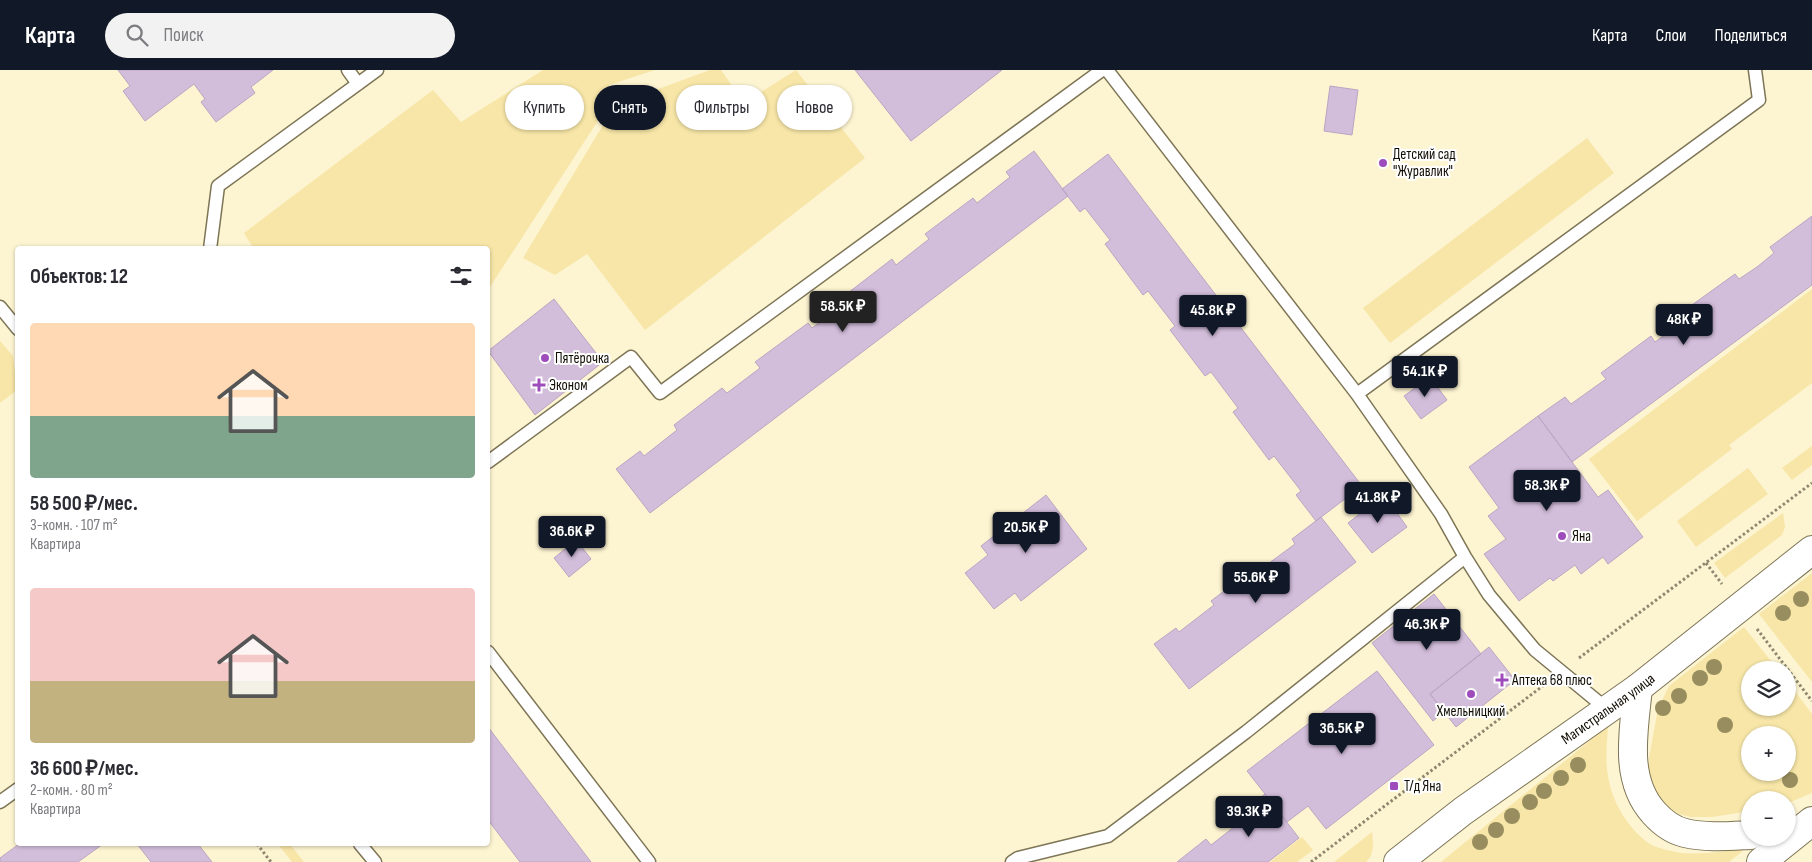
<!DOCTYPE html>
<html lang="ru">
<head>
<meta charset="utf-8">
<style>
  body { margin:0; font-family:"Sofia Sans Condensed",sans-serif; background:#f2f2f3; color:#2b2b33; height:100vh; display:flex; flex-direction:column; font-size:19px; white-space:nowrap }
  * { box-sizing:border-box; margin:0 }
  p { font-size:16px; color:#7c7c81 }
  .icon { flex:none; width:28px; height:28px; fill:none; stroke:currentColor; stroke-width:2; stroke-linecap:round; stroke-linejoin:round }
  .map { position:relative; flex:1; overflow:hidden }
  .side { position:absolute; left:15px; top:176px; width:475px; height:600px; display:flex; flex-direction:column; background:#fff; border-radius:5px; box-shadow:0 1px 4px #0004 }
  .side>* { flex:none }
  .hud { position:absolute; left:505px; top:15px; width:475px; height:45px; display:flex; gap:10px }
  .tools { position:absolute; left:1741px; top:591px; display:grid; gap:10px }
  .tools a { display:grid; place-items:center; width:55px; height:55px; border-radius:50%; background:#fff; box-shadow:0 1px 4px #0004; font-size:25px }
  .price { position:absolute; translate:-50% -42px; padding:0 11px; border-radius:5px; background:#111827; color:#fff; font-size:16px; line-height:32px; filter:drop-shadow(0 1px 2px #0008) }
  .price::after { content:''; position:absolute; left:50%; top:30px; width:15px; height:11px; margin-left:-8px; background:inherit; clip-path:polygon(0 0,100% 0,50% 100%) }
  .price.current { background:#222; color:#fff }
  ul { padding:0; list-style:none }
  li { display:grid; align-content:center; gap:10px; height:265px; padding:0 15px }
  li span { display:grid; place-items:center; height:155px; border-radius:5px; color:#555 }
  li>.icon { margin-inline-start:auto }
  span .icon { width:90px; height:90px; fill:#fffc; stroke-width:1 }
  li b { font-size:21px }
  h2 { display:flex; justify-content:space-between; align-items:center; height:60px; padding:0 15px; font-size:21px }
  .tag { padding:0 18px; border-radius:22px; background:#fff; box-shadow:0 1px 4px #0004; font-size:18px; line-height:45px }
  .tag.current { background:#111827; color:#fff }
  header { display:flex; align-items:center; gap:30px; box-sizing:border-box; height:70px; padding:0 25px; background:#111827; color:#fff }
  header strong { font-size:24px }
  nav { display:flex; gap:28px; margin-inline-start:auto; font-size:18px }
  .search { width:350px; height:45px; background:#f2f2f3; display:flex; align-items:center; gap:12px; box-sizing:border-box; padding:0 18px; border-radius:28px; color:#7c7c81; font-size:19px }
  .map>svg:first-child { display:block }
  .green { fill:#f7e6a7; fill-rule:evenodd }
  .building { fill:#d2bdda; stroke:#baa6c2 }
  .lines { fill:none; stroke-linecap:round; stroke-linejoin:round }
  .lane-casing { stroke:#7e7556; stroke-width:15 }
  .secondary-casing { stroke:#7e7556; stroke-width:30 }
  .path { stroke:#8e8770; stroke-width:3; stroke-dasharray:2.5 2.5; stroke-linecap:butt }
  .lane { stroke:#fff; stroke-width:12 }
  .secondary { stroke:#fff; stroke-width:28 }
  .tree { fill:#988d5e }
  .poi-dot { fill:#9e4cbc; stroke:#fff; stroke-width:2 }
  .labels { text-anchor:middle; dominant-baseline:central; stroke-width:4; stroke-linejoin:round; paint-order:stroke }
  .poi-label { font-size:15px; fill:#110d03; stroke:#fff; text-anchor:start }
  .street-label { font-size:15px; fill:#110d03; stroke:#fff }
</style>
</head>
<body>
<header>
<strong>Карта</strong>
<div class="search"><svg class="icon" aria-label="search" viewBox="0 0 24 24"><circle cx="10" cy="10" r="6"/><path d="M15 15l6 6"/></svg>Поиск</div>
<nav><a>Карта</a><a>Слои</a><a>Поделиться</a></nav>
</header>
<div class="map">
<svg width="1812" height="792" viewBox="0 0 1812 792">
  <rect width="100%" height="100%" fill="#fdf4d1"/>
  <path class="green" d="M543,0H655L609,15L601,46L488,220V179H254L244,163L433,20L461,52Z
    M710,0H721L744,33L796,0L865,88L645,260L587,184L555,205L523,188L615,35Z
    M1587,68L1614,103L1390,273L1363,238Z
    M1812,219V313L1729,375L1732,379L1637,451L1589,389Z
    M0,271L13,286L17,320L0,333Z
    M1812,376V395L1792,410L1782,398Z
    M1748,398L1768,424L1696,477L1677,451Z
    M1783,443L1785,457L1782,465L1725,508L1714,493Z
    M1812,503V612L1759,544Z
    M1744,557L1778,600H1750V638H1788V612L1812,644V723L1788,733V730H1750V741L1712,747H1691L1679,744L1670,739L1655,725L1648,704L1649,688L1658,639L1669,616ZM1750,665H1788V702H1750Z
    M1608,656C1607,673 1605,690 1608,706C1612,732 1628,759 1650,774C1657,778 1667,780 1676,782C1698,786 1722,781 1745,779L1729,792H1441Z
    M1372,762C1373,772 1375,784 1366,792H1334Z
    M1302,767L1313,780L1297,792H1270Z
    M278,774H290L304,792H292Z"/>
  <path class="building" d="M118,0H273L251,17L255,23L216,52L201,32L205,29L194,14L145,51L123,21L130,16Z
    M855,0H1002L911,71Z
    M1330,16L1358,20L1352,65L1324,61Z
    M1034,81L1068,126L650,443L616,399L640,381L644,386L677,360L674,355L722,318L727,323L760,298L755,292L808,253L812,258L848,231L844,226L892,189L896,195L929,169L925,164L973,128L977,133L1010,107L1006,102Z
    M1108,84L1362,416L1316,451L1296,425L1301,421L1274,386L1269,390L1233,342L1238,338L1211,302L1205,306L1170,260L1175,256L1148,221L1143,225L1105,174L1110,170L1085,138L1080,142L1062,119Z
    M1812,146V215L1572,392L1538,346L1565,327L1571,334L1606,309L1601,303L1651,266L1655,272L1689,247L1685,240L1735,204L1739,209L1757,197L1774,183L1770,177Z
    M554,229L603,292L535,345L488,281Z
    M1430,307L1447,330L1421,349L1404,326Z
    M1538,346L1598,427L1608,420L1643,467L1608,494L1603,487L1581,504L1575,495L1553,511L1550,508L1519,531L1484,484L1506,469L1488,446L1499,438L1469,397Z
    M1046,425L1087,479L1021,531L1015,523L994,539L965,503L988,485L981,476Z
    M1384,425L1407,457L1372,483L1348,453Z
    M1321,447L1356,492L1189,619L1154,574L1176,558L1179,562L1214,535L1211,531L1258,495L1261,499L1295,474L1292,469Z
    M576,470L591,489L569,507L554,488Z
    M1434,524L1481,584L1430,624L1444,642L1433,651L1372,573Z
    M1489,577L1515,610L1456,657L1430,624Z
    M1377,601L1434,675L1326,759L1308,736L1287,752L1247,701Z
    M488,657L591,792H520L488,750Z
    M1265,724L1299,768L1268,792H1177L1206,769L1211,775L1243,750L1239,744Z
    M19,774H103L78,792H0V788Z
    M137,774H198L212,792H151Z"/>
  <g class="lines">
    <defs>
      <path id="lane" d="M348,0L358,14
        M1107,0L1357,324L1441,444L1465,487L1489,525L1535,580L1608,640
        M210,179L218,116L377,0
        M0,237L18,259
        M1357,324L1759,30L1755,0
        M488,392L631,287L660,323L1102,0
        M488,582L649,792
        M0,732L18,719
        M360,774L375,792
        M1012,792L1018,788L1108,766L1246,662L1465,487"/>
      <g id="secondary">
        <path d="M1638,618C1634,659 1623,709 1654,743C1663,753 1672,760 1685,763C1706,768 1729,766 1750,765"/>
        <path id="s1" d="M1398,792L1463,741L1638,618L1812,480"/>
        <path d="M1761,792L1812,751"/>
      </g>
    </defs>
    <use href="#lane" class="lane-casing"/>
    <use href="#secondary" class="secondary-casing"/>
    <path class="path" d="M1706,493L1722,514
      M1757,559L1812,631
      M1579,588L1812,413
      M257,774L271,792
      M1311,792L1544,615"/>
    <use href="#lane" class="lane"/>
    <use href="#secondary" class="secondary"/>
  </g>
  <g class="tree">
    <circle cx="1801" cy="529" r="8"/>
    <circle cx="1783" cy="543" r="8"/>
    <circle cx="1714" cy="597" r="8"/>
    <circle cx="1700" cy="608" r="8"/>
    <circle cx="1679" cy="626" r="8"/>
    <circle cx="1663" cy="638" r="8"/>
    <circle cx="1725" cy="655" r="8"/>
    <circle cx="1578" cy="695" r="8"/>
    <circle cx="1561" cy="708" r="8"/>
    <circle cx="1790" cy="710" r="8"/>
    <circle cx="1544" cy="721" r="8"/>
    <circle cx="1530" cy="732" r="8"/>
    <circle cx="1512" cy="746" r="8"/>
    <circle cx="1496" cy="760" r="8"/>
    <circle cx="1480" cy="772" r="8"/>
  </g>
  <g class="poi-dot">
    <circle cx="1383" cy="93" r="5"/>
    <circle cx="545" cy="288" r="5"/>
    <path d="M536.5 307.5h5v5h5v5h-5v5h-5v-5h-5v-5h5z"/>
    <circle cx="1562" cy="466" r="5"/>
    <path d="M1499.5 602.5h5v5h5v5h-5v5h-5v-5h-5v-5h5z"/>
    <circle cx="1471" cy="624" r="5"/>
    <rect x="1389" y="711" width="10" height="10" rx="2.5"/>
  </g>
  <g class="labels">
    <g class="poi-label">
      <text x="1393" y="84">Детский сад<tspan x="1393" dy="17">"Журавлик"</tspan></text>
      <text x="555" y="288">Пятёрочка</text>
      <text x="549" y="315">Эконом</text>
      <text x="1572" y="466">Яна</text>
      <text x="1512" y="610">Аптека 68 плюс</text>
      <text x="1471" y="641" text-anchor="middle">Хмельницкий</text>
      <text x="1404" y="716">Т/д Яна</text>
    </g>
    <g class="street-label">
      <text stroke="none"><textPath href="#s1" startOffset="260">Магистральная улица</textPath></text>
    </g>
  </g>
</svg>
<div class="tools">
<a><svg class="icon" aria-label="layers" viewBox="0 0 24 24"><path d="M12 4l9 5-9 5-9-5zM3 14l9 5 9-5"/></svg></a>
<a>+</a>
<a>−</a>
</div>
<b class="price current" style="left:843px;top:263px">58.5K ₽</b>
<b class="price" style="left:1213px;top:267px">45.8K ₽</b>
<b class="price" style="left:1684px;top:276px">48K ₽</b>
<b class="price" style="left:1425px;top:328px">54.1K ₽</b>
<b class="price" style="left:1547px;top:442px">58.3K ₽</b>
<b class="price" style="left:1378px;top:454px">41.8K ₽</b>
<b class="price" style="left:1026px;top:484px">20.5K ₽</b>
<b class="price" style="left:572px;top:488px">36.6K ₽</b>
<b class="price" style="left:1256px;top:534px">55.6K ₽</b>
<b class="price" style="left:1427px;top:581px">46.3K ₽</b>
<b class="price" style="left:1342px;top:685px">36.5K ₽</b>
<b class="price" style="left:1249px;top:768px">39.3K ₽</b>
<div class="hud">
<a class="tag">Купить</a>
<a class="tag current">Снять</a>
<a class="tag">Фильтры</a>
<a class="tag">Новое</a>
</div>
<section class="side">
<h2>Объектов: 12<svg class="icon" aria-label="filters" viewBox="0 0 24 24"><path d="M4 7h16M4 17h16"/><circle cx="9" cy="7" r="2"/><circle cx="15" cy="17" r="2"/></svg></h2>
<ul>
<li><span style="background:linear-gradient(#ffd9b3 60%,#7fa58c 0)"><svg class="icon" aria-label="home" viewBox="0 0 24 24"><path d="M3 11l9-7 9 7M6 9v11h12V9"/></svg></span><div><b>58 500 ₽/мес.</b><p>3-комн. · 107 m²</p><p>Квартира</p></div></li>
<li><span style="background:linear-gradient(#f6c9c9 60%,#c2b280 0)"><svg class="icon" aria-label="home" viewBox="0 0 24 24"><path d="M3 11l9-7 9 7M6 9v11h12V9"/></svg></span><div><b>36 600 ₽/мес.</b><p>2-комн. · 80 m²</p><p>Квартира</p></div></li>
</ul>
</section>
</div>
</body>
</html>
